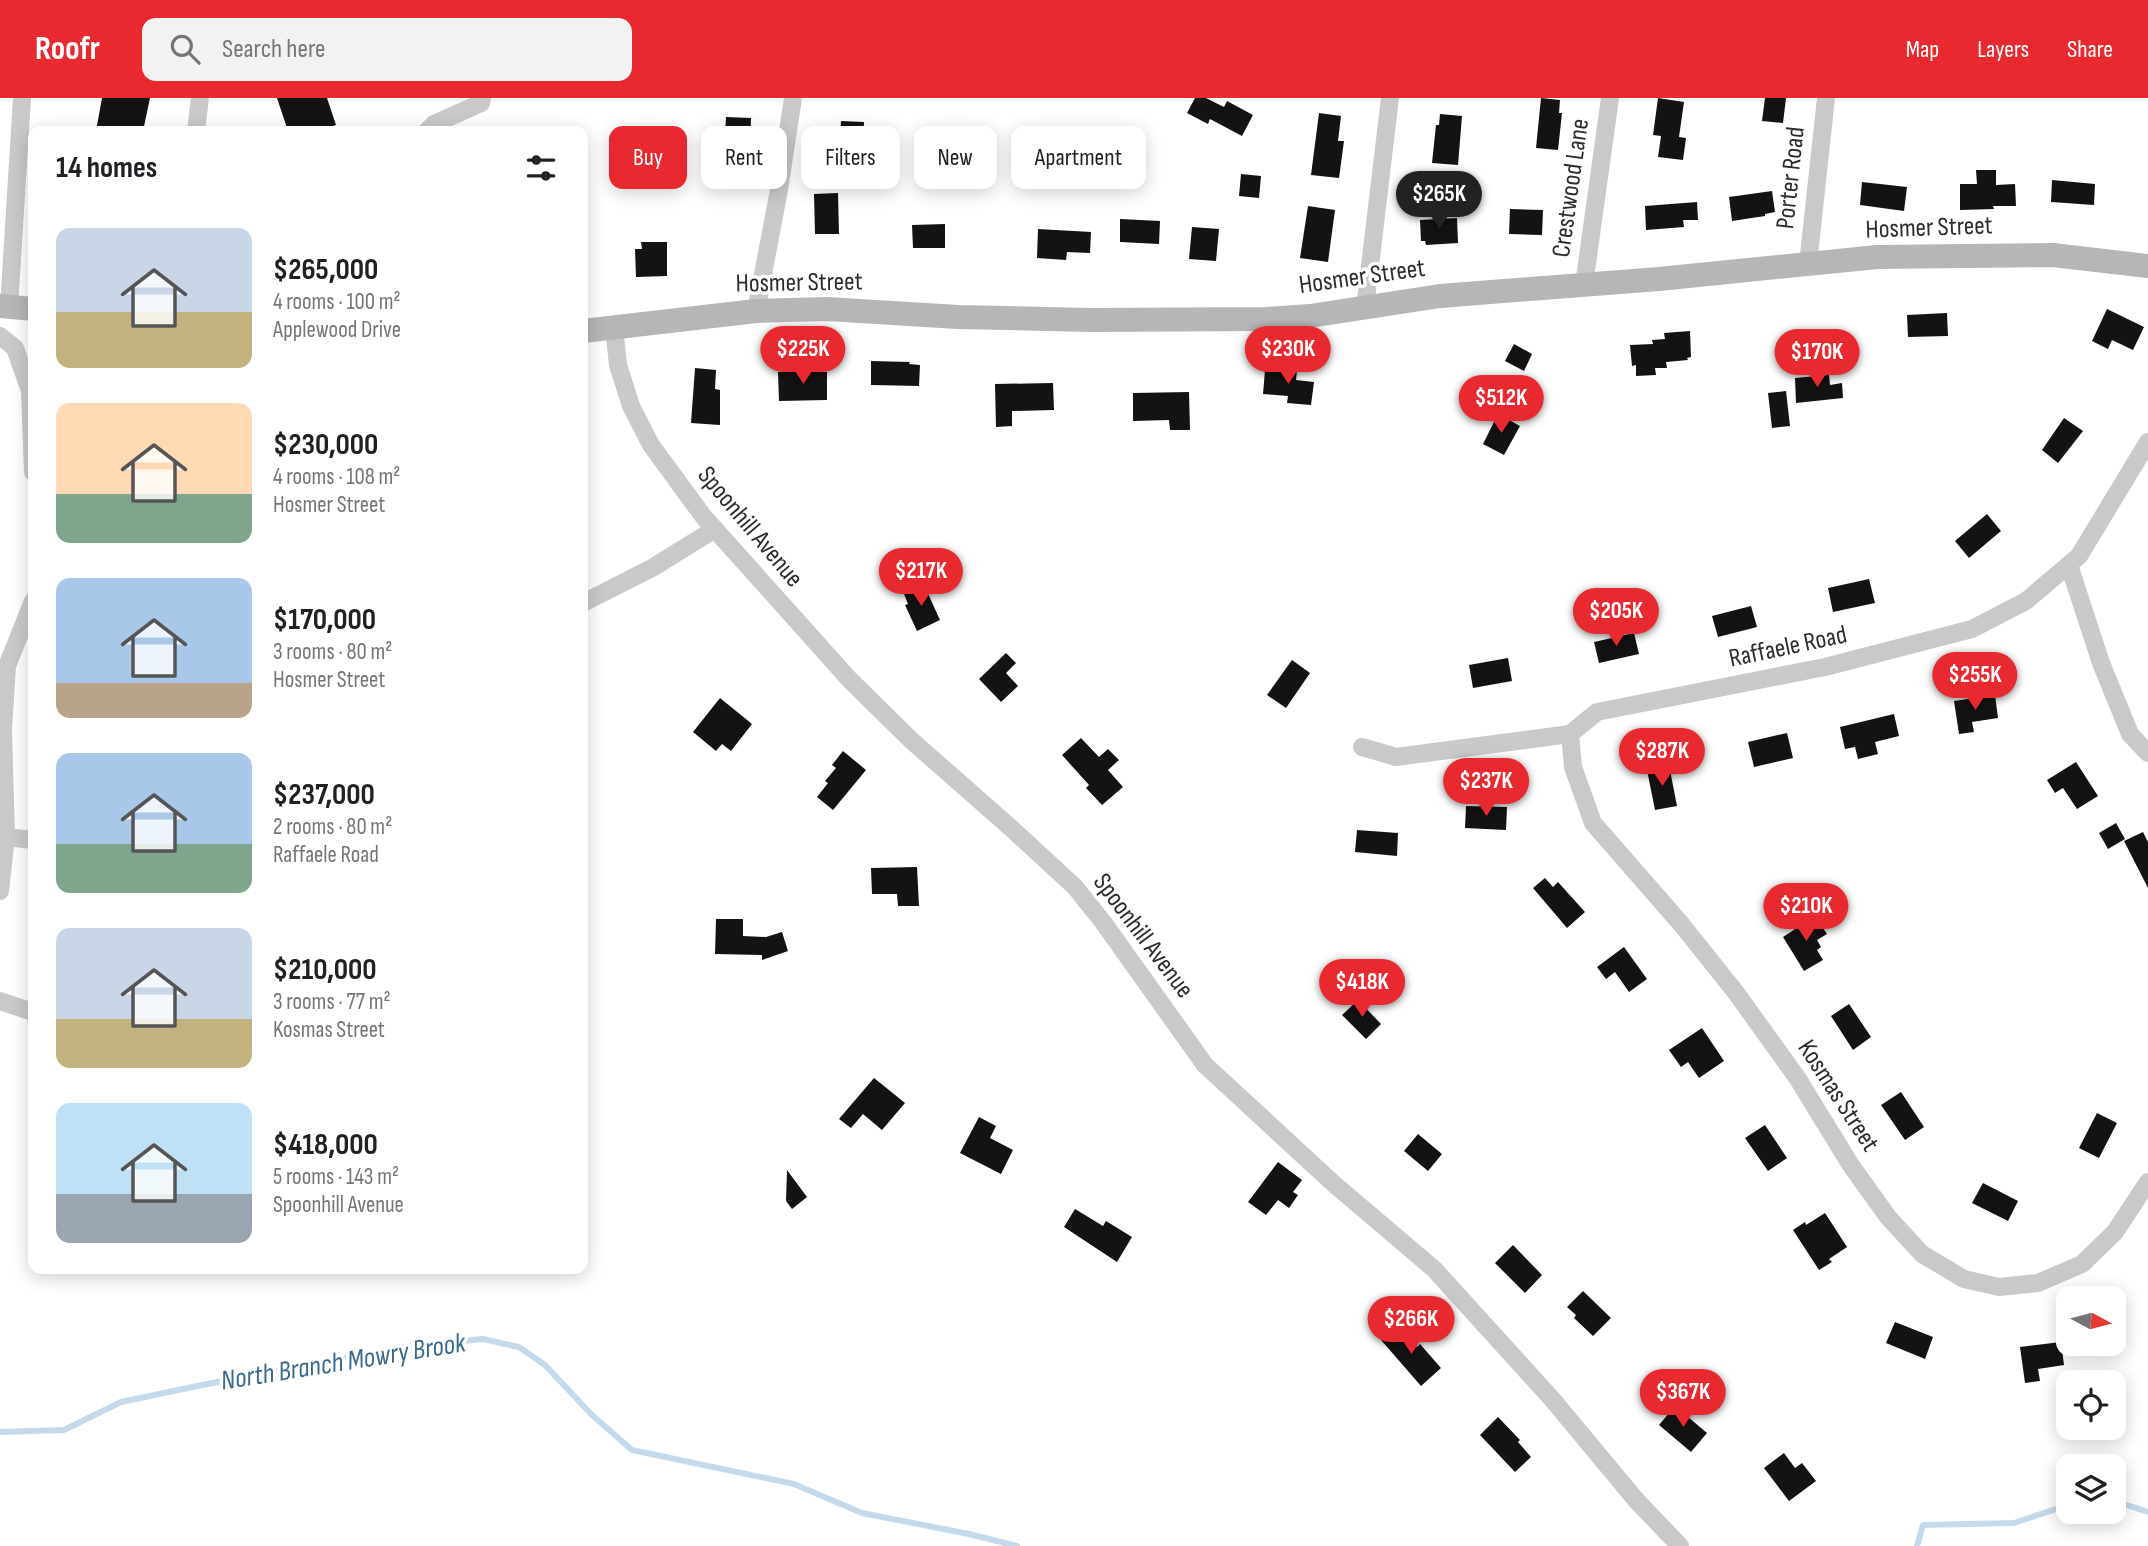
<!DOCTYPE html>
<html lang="en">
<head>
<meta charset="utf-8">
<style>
  body { margin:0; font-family:"Sofia Sans Condensed",sans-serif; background:#f2f2f2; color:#202124; height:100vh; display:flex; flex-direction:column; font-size:26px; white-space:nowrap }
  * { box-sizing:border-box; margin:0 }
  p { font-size:23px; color:#757577 }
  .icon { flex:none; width:38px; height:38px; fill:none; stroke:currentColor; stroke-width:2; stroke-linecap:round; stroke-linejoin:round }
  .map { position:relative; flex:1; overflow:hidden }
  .details { position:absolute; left:28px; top:28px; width:560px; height:1148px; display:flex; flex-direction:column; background:#fff; border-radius:14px; box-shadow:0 4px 18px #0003 }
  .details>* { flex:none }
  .hud { position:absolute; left:609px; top:28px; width:665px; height:63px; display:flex; gap:14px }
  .needle { width:46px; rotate:97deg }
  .controls { position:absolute; left:2056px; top:1188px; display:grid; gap:14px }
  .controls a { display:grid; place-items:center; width:70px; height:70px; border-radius:14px; background:#fff; box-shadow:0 4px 18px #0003; font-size:35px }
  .price { position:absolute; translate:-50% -60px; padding:0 16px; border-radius:24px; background:#e8292f; color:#fff; font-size:23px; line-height:46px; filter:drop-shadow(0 2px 4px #0008) }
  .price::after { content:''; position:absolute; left:50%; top:42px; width:21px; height:16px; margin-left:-10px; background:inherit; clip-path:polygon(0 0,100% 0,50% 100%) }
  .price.active { background:#222; color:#fff }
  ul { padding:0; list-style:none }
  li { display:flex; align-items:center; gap:21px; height:175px; padding:0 28px }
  li span { display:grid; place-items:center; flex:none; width:196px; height:140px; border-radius:14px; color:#555 }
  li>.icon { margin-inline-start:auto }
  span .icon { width:84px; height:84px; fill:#fffc; stroke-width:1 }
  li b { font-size:30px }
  h2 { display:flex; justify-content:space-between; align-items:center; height:84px; padding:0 28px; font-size:30px }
  .chip { padding:0 24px; border-radius:14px; background:#fff; box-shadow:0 4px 18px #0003; font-size:24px; line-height:63px }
  .chip.active { background:#e8292f; color:#fff }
  header { display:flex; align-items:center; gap:42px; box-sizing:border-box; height:98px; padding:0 35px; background:#e8292f; color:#fff }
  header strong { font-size:33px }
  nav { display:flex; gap:38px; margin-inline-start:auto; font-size:24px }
  .search { width:490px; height:63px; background:#f2f2f2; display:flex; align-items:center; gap:18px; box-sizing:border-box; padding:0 24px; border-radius:14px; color:#757577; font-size:26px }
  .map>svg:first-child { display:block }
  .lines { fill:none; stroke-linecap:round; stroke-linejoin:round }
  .stream { stroke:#c4daeb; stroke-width:6 }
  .building { fill:#131313 }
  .street { stroke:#c9c9c9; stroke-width:18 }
  .secondary { stroke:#b6b6b6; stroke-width:24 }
  .labels { text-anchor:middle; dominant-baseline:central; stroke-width:7; stroke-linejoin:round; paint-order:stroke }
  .street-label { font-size:26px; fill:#2c2c2c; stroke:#fff }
  .water-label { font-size:28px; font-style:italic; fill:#396a8e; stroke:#fff }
</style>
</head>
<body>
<header>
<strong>Roofr</strong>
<div class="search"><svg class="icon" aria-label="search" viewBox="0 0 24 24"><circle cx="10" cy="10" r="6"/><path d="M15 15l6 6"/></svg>Search here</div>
<nav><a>Map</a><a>Layers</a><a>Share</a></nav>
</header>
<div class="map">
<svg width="2148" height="1448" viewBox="0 0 2148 1448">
  <rect width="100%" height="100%" fill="#fff"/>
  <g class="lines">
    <path class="stream" d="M0,1334L64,1332L121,1304L202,1287L410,1248L483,1241L519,1249L545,1267L592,1317L632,1352L794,1386L862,1415L969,1436L1017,1448
      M2114,1403L2148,1414
      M1917,1448L1923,1427L2014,1425L2068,1407"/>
  </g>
  <path class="building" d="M102,0H150L143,33H96Z
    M277,0H327L336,27L317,33H288Z
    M1195,0H1206L1224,9L1227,3L1253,17L1242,38L1210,21L1208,26L1187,15Z
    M1541,0L1560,2L1559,15H1562L1558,52L1536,50Z
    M1658,0L1684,4L1679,39L1686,40L1683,62L1658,59L1661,38L1653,37Z
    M1765,0H1786L1783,25L1762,23Z
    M1319,15L1341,18L1338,43H1344L1339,80L1311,77Z
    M1440,16L1462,18L1458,67L1432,65L1436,27H1439Z
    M726,19L751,20L750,52L724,51Z
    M841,23L864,24L863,57L839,56Z
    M1976,72H1996V87L2015,86L2016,108H1993L1994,111L1960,112V86H1977Z
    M1241,76L1261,78L1259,100L1239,98Z
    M2052,82L2095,86L2094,107L2051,104Z
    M1862,84L1907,89L1904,113L1860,107Z
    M1772,93L1775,114L1765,116V118L1732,123L1729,99Z
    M838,95L839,136H815L814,96Z
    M1697,104L1698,122H1683L1684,129L1646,132L1645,108Z
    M1308,108L1335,112L1328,164L1300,160Z
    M1510,111L1543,112L1542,137L1509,136Z
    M1457,120L1458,145L1426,147L1425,143H1421L1420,122Z
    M1120,121L1160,123L1159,146L1120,144Z
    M945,126V150H913L912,127Z
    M1192,129L1219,131L1216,163L1189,161Z
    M1038,131L1091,134L1090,155L1067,154L1066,162L1037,160Z
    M641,144H667V178L636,179L635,151H642Z
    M2107,211L2144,229L2133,252L2112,242L2108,251L2092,243Z
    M1947,215L1948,238L1908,239L1907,217Z
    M1690,233L1691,259L1687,260L1688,262L1666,264L1667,270H1655L1656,277L1636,278V267L1632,268L1630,247L1653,246L1652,242L1665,241L1664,235Z
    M1514,246L1532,256L1524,273L1505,263Z
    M871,263L910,264L909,266L920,267L919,288L871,287Z
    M695,270L716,272L715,291L720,292V327L691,325Z
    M1278,270L1297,272L1296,282L1314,284L1311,307L1287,305L1288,298L1263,296L1265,272L1278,273Z
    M778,274H827V302L779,303Z
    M1829,277L1830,287L1842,285L1843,300L1796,305L1795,280Z
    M1053,285L1054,312L1012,313V328L996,329L995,286Z
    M1786,293L1790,328L1772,330L1768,295Z
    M1189,294L1190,332H1170L1169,322L1133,323V295Z
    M1498,316L1520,328L1504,357L1483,346Z
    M2064,320L2083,333L2058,365L2042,352Z
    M1987,416L2001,433L1969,460L1955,443Z
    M1869,481L1875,505L1833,514L1828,490Z
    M924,487L940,522L917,533L905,507L908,506L904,496Z
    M1751,508L1757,529L1718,539L1712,518Z
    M1634,535L1639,556L1599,565L1594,544Z
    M1006,555L1016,565L1006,575L1018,588L1001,604L979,581Z
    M1508,560L1512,583L1473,590L1469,567Z
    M1292,562L1310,575L1286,610L1267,597Z
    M1995,597L1998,620L1972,624L1974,634L1959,636L1954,603Z
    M720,600L752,626L731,653L722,646L716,653L693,634Z
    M1894,616L1899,638L1875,644L1878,656L1858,661L1855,649L1845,651L1840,629Z
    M1787,635L1793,660L1754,669L1748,644Z
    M1081,640L1099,659L1108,651L1119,662L1108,672L1123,689L1102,707L1086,690L1089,687L1062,657Z
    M843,653L866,672L833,712L817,699L828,685L825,683L836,670L832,667Z
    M2076,664L2098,698L2077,711L2063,690L2055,695L2047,682Z
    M1669,667L1677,708L1655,712L1647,672Z
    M1466,708L1507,709L1506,732L1465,730Z
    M2116,725L2125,741L2108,751L2099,735Z
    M1357,732L1398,735L1397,758L1355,754Z
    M2143,734L2148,744V790L2124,743Z
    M917,769L919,808H898L897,796H872L871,770Z
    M1545,780L1553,789L1558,784L1585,814L1567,830L1533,790Z
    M1815,818L1827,836L1817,842L1821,849L1817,852L1823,862L1804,873L1783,839Z
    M716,821H743V838L766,839L782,834L788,853L762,862V857L715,856Z
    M1624,849L1647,881L1629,894L1615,874L1606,881L1597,869Z
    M1358,902L1381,926L1366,941L1342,917Z
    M1849,906L1871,939L1853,952L1831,918Z
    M1702,930L1724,963L1699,980L1688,964L1681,969L1669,952Z
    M874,980L905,1005L882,1032L863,1016L851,1030L839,1021Z
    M1901,994L1924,1029L1905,1042L1881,1007Z
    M2097,1015L2117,1025L2099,1060L2079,1050Z
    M979,1019L996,1028L990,1040L1013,1052L1001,1076L960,1055Z
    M1765,1027L1787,1060L1768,1073L1745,1040Z
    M1418,1036L1442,1056L1428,1073L1404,1053Z
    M1278,1064L1302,1082L1293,1094L1298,1097L1289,1110L1278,1102L1266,1117L1248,1104Z
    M787,1072L807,1099L792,1111L786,1103Z
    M1983,1085L2018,1103L2008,1123L1972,1105Z
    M1075,1111L1103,1128L1106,1123L1132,1139L1117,1164L1064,1129Z
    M1825,1115L1847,1149L1829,1161L1832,1164L1819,1172L1793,1132L1805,1124L1806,1127Z
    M1513,1147L1542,1177L1525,1195L1495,1165Z
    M1583,1193L1611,1220L1593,1238L1574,1220L1576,1217L1567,1209Z
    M1895,1224L1933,1239L1925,1261L1886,1245Z
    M1398,1227L1417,1249L1420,1246L1441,1270L1421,1288L1381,1242Z
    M2061,1244L2064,1267L2038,1271L2040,1283L2025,1285L2020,1249Z
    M1675,1308L1707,1335L1691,1354L1659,1327Z
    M1498,1319L1520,1342L1518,1344L1531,1359L1515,1374L1480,1337Z
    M1784,1355L1795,1370L1802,1365L1816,1383L1789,1403L1764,1370Z"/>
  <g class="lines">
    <path class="street" d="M196,33L200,0
      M427,33L434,26L481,5L482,0
      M1808,166L1826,0
      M1584,187L1610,0
      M9,209L22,0
      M1365,210L1390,0
      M756,213L779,92L793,0
      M614,229L618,267L631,308L651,347L703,418L849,581L912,643L1011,730L1075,789L1103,824L1205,967L1334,1086L1434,1171L1552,1301L1636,1402L1680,1448
      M0,238L15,250L30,293L33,374
      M2069,467L2101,565L2130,636L2148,655
      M583,505L652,470L715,431
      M1570,636L1573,669L1593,725L1682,827L1737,896L1798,981L1850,1066L1888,1119L1922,1156L1964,1181L1999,1189L2038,1185L2082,1166L2115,1134L2148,1084
      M1362,649L1396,659L1570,636L1597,614L1825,569L1972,531L2026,503L2079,458L2148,344
      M6,739L33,742
      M0,793L6,739L3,631L7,568L33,503
      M0,903L33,914"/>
    <path class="secondary" d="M0,208L33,211
      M583,233L756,213L827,211L958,219L1090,222L1266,221L1310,218L1440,198L1659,181L1877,159L2053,157L2148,168"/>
  </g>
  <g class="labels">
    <g class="street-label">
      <text transform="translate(1791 80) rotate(-84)">Porter Road</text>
      <text transform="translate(1571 90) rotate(-82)">Crestwood Lane</text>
      <text transform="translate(1929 130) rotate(-2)">Hosmer Street</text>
      <text transform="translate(1362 179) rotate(-8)">Hosmer Street</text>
      <text transform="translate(799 185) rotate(-1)">Hosmer Street</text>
      <text transform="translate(750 429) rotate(50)">Spoonhill Avenue</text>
      <text transform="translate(1788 549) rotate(-12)">Raffaele Road</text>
      <text transform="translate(1143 838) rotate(53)">Spoonhill Avenue</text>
      <text transform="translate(1838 998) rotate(57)">Kosmas Street</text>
    </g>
    <g class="water-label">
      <text transform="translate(343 1264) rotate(-9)">North Branch Mowry Brook</text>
    </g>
  </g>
</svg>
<div class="controls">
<a><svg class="needle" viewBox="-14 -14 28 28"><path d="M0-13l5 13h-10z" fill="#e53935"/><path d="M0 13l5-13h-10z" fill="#757577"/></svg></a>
<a><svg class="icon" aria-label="locate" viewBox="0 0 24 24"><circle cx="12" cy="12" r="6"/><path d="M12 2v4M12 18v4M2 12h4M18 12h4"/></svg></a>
<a><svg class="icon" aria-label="layers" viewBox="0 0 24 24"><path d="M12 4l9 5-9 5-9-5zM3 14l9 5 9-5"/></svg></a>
</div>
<b class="price active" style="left:1439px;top:133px">$265K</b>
<b class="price" style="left:803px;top:288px">$225K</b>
<b class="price" style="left:1288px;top:288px">$230K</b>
<b class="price" style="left:1817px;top:291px">$170K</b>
<b class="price" style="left:1501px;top:337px">$512K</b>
<b class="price" style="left:921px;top:510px">$217K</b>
<b class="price" style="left:1616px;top:550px">$205K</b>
<b class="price" style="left:1975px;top:614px">$255K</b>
<b class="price" style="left:1662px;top:690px">$287K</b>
<b class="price" style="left:1486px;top:720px">$237K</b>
<b class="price" style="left:1806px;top:845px">$210K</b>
<b class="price" style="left:1362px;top:921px">$418K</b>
<b class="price" style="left:1411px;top:1258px">$266K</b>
<b class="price" style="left:1683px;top:1331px">$367K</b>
<div class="hud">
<a class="chip active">Buy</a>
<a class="chip">Rent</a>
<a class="chip">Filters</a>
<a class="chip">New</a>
<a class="chip">Apartment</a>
</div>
<section class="details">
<h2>14 homes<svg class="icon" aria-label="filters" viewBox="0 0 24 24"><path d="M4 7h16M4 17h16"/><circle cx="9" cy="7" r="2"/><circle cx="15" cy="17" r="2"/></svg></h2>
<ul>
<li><span style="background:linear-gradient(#c9d6e8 60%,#c2b280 0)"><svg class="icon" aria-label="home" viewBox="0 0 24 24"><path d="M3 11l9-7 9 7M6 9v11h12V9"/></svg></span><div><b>$265,000</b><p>4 rooms · 100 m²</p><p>Applewood Drive</p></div></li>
<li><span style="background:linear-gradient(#ffd9b3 65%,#7fa58c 0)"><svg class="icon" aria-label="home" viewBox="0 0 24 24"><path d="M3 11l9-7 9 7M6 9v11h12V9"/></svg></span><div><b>$230,000</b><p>4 rooms · 108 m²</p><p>Hosmer Street</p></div></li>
<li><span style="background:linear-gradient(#a9c7e8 75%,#b9a48a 0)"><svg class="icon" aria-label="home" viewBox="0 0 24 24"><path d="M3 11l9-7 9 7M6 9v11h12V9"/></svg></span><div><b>$170,000</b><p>3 rooms · 80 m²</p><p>Hosmer Street</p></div></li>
<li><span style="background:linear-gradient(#a9c7e8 65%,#7fa58c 0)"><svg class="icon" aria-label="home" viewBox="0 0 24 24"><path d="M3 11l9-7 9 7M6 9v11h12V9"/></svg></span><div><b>$237,000</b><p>2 rooms · 80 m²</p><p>Raffaele Road</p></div></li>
<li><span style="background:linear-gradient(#c9d6e8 65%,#c2b280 0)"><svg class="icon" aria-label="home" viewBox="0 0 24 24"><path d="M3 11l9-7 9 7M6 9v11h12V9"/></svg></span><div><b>$210,000</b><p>3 rooms · 77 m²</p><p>Kosmas Street</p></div></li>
<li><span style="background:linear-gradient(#bfe0f5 65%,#9aa5b1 0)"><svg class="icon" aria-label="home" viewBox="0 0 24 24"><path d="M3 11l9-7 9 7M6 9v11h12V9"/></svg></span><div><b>$418,000</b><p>5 rooms · 143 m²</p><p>Spoonhill Avenue</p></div></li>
</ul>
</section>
</div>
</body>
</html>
